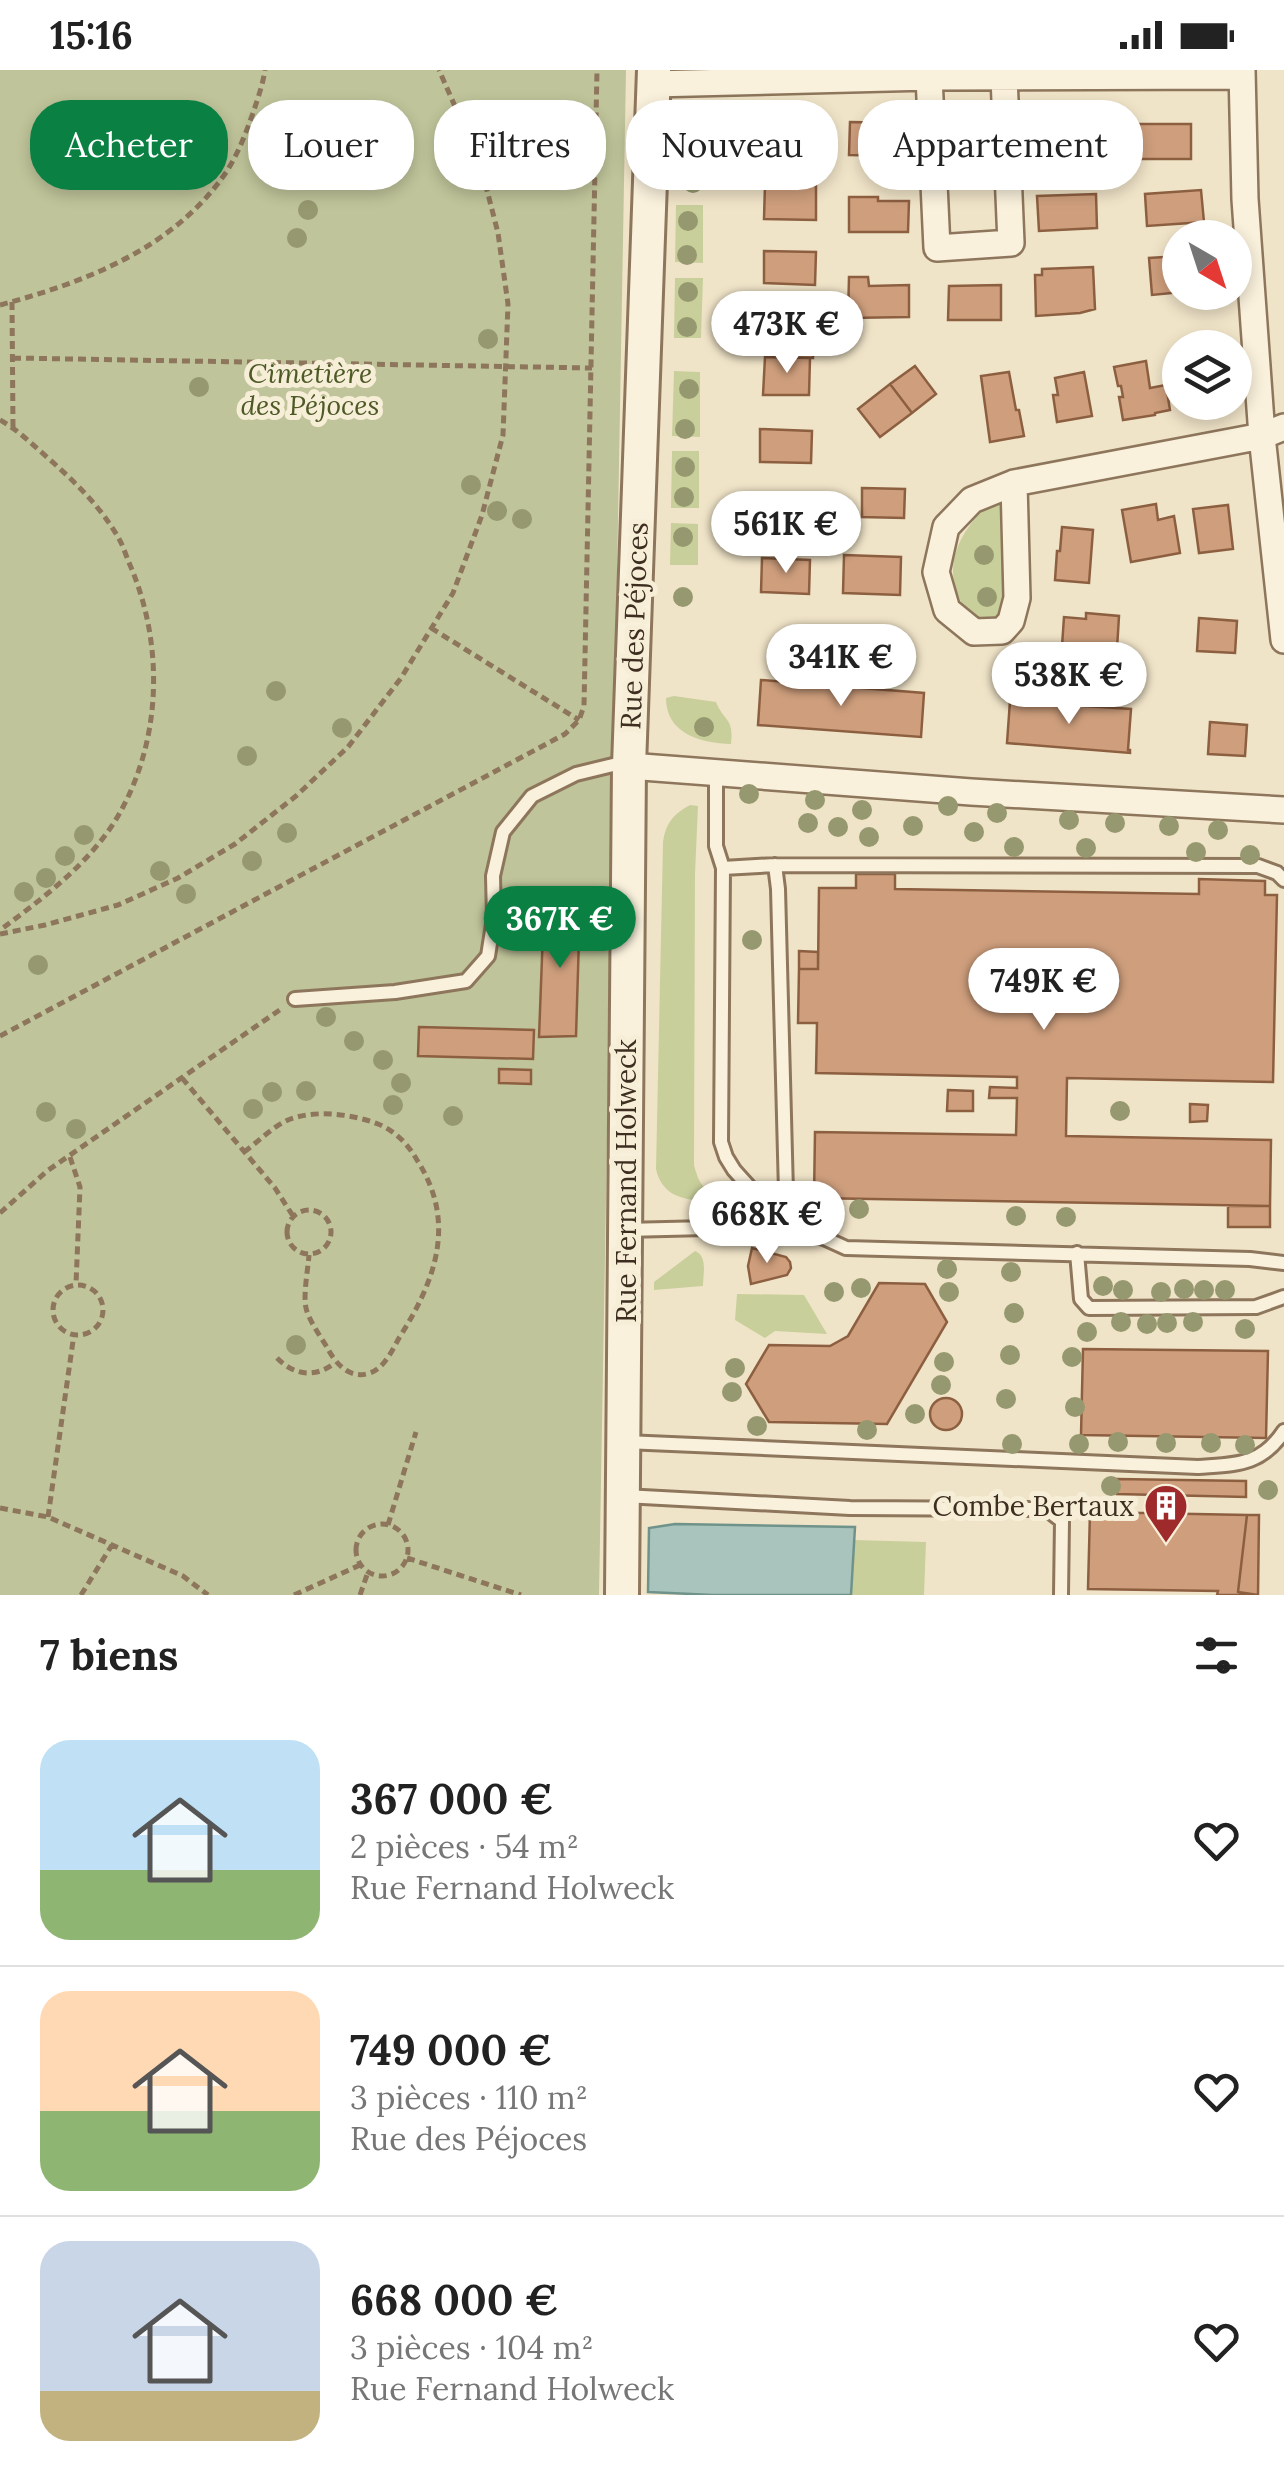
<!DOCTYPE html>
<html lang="fr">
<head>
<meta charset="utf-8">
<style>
  body { margin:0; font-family:Lora,serif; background:#f2f2f2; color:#222; height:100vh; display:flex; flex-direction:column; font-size:38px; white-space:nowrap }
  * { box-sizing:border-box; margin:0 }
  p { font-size:32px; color:#767676 }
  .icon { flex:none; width:55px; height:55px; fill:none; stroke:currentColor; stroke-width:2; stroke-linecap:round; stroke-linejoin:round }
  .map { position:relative; height:1525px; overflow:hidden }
  .panel { display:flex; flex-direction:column; background:#fff; flex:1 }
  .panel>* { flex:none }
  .top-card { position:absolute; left:30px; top:30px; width:1225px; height:90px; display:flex; gap:20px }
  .needle { width:65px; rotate:141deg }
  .tools { position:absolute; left:1162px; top:150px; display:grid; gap:20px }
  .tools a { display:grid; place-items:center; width:90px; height:90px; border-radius:50%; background:#fff; box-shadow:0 5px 15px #0003; font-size:50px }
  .price { position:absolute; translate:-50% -85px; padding:0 22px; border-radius:35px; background:#fff; color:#222; font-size:32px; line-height:65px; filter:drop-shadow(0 2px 5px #0008) }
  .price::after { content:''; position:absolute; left:50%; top:60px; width:30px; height:22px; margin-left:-15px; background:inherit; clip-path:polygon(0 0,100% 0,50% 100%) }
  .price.current { background:#0b8043; color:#fff }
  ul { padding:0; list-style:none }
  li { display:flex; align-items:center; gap:30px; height:250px; padding:0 40px }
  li+li { border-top:2px solid #e0e0e0 }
  li span { display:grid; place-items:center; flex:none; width:280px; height:200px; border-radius:30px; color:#555 }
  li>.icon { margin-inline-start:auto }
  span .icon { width:120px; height:120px; fill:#fffc; stroke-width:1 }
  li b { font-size:42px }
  h2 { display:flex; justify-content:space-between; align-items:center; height:120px; padding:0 40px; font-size:42px }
  .chip { padding:0 35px; border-radius:40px; background:#fff; box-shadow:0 5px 15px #0003; font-size:35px; line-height:90px }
  .chip.current { background:#0b8043; color:#fff }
  .status { display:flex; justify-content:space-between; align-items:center; height:70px; padding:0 50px; background:#fff; direction:ltr }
  .status svg { height:28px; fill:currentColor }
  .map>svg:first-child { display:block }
  .green { fill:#c9cf9b }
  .cemetery { fill:#bfc49a }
  .water { fill:#a9c4bc; stroke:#6f938a; stroke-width:2.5 }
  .building { fill:#cf9f7d; stroke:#8d5f41; stroke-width:2.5 }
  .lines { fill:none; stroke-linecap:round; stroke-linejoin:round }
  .service-casing { stroke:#8d765c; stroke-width:18 }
  .minor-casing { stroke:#8d765c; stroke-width:30 }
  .tertiary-casing { stroke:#8d765c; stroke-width:38 }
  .path { stroke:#8d765c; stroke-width:5; stroke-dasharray:8 5; stroke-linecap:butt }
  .service { stroke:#faf1dc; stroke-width:12 }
  .minor { stroke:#faf1dc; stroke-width:25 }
  .tertiary { stroke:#faf1dc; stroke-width:32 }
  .tree { fill:#96986f }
  .labels { text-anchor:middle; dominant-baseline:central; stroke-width:10; stroke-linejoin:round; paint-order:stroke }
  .park-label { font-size:28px; font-style:italic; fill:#4d5a26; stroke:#f7eed8 }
  .street-label { font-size:28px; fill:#3d2e20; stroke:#f7eed8 }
  .poi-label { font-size:28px; fill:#3d2e20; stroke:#f7eed8; text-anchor:end }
</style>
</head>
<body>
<div class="status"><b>15:16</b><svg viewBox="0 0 49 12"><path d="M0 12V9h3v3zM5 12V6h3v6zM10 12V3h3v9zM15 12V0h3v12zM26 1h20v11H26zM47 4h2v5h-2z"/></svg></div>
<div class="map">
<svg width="1284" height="1525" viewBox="0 0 1284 1525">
  <rect width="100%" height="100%" fill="#f0e4c8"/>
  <path class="green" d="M705,71V120L676,119V72Z
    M676,135H703V193L675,192Z
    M675,208H703L701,268H674Z
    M674,301L700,302V367L672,366Z
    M672,381H699V438H671Z
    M993,434L999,435L1003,440L1005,535L1001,543L990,552H976C948,523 945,489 970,455C977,446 982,439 993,434Z
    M671,453L698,454V495H670Z
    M674,626L716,632C724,652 734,647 731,674C701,673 666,664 666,628Z
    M690,735L698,736L695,804L694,1095C704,1133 713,1113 737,1127V1130C706,1131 664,1137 656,1099L663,772C665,754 674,743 690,735Z
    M695,1181C708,1186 703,1204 703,1216L654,1220V1212Z
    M737,1224L804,1225L827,1264L775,1261L765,1268L735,1250Z
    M854,1470L926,1472L924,1525H851Z"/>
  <path class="cemetery" d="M0,0H626L599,1525H0Z"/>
  <path class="water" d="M675,1454L855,1457L851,1525H713L648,1522L649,1458Z"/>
  <path class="building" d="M766,49H816V83L765,82Z
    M850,52L900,53L899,86L849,85Z
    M1065,54H1095V57H1110V84H1095V88H1044L1043,59L1065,58Z
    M1128,54H1191V89H1129Z
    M765,114L816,116V150L764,149Z
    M1201,120L1204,152L1147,156L1145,124Z
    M1096,124L1097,158L1039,161L1037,126Z
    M849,127H878V131H909L908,162H849Z
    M764,181L816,182L815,215L764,213Z
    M1180,186V222H1182L1152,225L1149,188Z
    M1093,197L1095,239L1080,243L1036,246L1035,205H1042V199Z
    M849,207H868L869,216L909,215V247L848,248Z
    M1001,215V250H948L949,216Z
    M770,246H814L813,288L769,287Z
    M761,247H769V270H757V251Z
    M765,287L810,288L809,325H763Z
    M1146,291L1150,318L1166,315L1170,340L1155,343V345L1123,350L1119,327H1123L1121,316H1118L1114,297Z
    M915,296L936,324L912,343L890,314Z
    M1009,302L1016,340H1019L1024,366L990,372L981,306Z
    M1084,302L1092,346L1057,352L1053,325H1058L1055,308Z
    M890,314L912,343L880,367L858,339Z
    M760,359L812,361L811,393L760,392Z
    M862,418L905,419L904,448L862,447Z
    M763,424L812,426L811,458L762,456Z
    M1156,434L1158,450L1174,446L1180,483L1131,492L1122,440Z
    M1228,435L1233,479L1199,483L1193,439Z
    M1062,457L1093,460L1089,513L1055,510L1057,481H1060Z
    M844,485L901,487L900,525L843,523Z
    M762,488L810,490L809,524L761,522Z
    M1086,543L1119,546L1117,579L1062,576L1064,547L1086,549Z
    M1199,548L1237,551L1235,583L1197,581Z
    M761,610L924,623L921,667L758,655Z
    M1010,631L1131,639L1128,680H1130V683L1007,673Z
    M1210,652L1247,655L1245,686L1208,684Z
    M856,804H895V819L1199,824V809L1265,811V825H1277L1273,1012L1067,1008L1066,1066L1271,1070L1270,1136L814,1128L815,1062L1016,1065L1017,1028H989L990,1017L1017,1018V1007L816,1003L817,953H798L799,899H818L819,818H856Z
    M544,835L580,836L576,966L539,967Z
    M799,881L818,882V899H799Z
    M419,957L534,960L533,989L418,986Z
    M499,999L531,1000V1014L499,1013Z
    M948,1020L973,1021V1041H947Z
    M1190,1034L1208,1035L1207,1051L1190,1052Z
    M1228,1136H1270V1157H1228Z
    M752,1178L786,1187L790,1192L791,1198L787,1205L751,1214L748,1196Z
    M879,1213L925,1214L947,1252L887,1354L769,1352L746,1314L769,1275L830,1276L848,1266Z
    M1083,1279L1268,1281L1266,1368L1081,1365Z
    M930 1344a16 16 0 1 1 32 0a16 16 0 1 1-32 0Z
    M1117,1409L1246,1411V1427L1117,1424Z
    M1090,1442L1247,1445L1238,1522L1247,1525H1217L1218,1521L1088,1519Z
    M1247,1445H1259L1258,1525L1238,1522Z"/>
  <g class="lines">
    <defs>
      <path id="service" d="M716,702V776L723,798L721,1072L726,1087L734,1100L752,1120L753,1159
        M775,795L778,819L787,1160
        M723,798L775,795L1258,796L1277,803L1284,810
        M295,929L395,922L466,911L488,886L494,848L493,806L503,762L532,726L576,704L613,695L626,696
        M625,1160L707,1158L797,1160L824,1168L846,1178L1250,1189L1284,1193
        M1077,1183L1081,1229L1089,1238L1256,1237L1284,1227
        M625,1372L1198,1397C1236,1394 1261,1396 1284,1361
        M624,1426L850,1438L1030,1439L1049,1441L1062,1451L1061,1525"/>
      <path id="minor" d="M1242,0L1245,129L1262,366L1284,570
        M929,7L937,178L1011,173L1004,7
        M653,14L929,7L1242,6
        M1014,413L1017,528L1011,551L1002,561L974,562L947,540L936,502L946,457L972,430L1014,413L1262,366L1284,357
        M629,696L971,722L1284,740"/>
      <path id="tertiary" d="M622,1525L629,696L654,0"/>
    </defs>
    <use href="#service" class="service-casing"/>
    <use href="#minor" class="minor-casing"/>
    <use href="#tertiary" class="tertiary-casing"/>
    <path class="path" d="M12,232L13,358
      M0,235C86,212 175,178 227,101C239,82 248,58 255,37C259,25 263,13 265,0
      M13,288L592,298
      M0,350C18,360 32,374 48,388C74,411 100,436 118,467C123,475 126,486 130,495C163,572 162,663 123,737C96,789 46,826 0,860
      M431,558L579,650
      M0,864L45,855L118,835L178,808L235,774L296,726L348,677L401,608L453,523L482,445L503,365L508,234L498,163L480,93L439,0
      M0,966L565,664L579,650L584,636L597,0
      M182,1008L275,1118L293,1146
      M244,1082C258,1072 272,1057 288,1050C315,1039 352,1044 378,1054C395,1061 408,1074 417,1090C457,1152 436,1210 399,1268C392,1281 384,1298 370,1303C350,1310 336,1294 328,1279C321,1267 309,1251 306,1238C303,1225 308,1199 309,1185
      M70,1087L80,1117L76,1214
      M287 1162a22 22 0 1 1 44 0a22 22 0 1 1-44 0Z
      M0,1143L47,1101L281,939
      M53 1240a25 25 0 1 1 50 0a25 25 0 1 1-50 0Z
      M277,1288C295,1306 315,1308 335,1293
      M0,1438L48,1447L183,1506L208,1525
      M48,1447L74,1264
      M356 1480a26 26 0 1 1 52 0a26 26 0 1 1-52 0Z
      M388,1455L416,1362
      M407,1488L521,1525
      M81,1525L112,1475
      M294,1525L360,1495
      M360,1525L368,1502"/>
    <use href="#service" class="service"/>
    <use href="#minor" class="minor"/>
    <use href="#tertiary" class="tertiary"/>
  </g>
  <g class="tree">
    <circle cx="690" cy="46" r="10"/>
    <circle cx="691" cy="84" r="10"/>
    <circle cx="378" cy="91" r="10"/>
    <circle cx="693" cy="113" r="10"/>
    <circle cx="308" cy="140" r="10"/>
    <circle cx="688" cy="151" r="10"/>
    <circle cx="297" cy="168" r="10"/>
    <circle cx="687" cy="185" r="10"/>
    <circle cx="688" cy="222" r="10"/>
    <circle cx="687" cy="257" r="10"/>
    <circle cx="488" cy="269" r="10"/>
    <circle cx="199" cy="317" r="10"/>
    <circle cx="689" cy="319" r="10"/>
    <circle cx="685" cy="359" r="10"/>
    <circle cx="685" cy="397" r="10"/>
    <circle cx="471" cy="415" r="10"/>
    <circle cx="684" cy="427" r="10"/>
    <circle cx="497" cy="441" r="10"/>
    <circle cx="522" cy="449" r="10"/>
    <circle cx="683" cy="467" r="10"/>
    <circle cx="984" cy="485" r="10"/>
    <circle cx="683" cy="527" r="10"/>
    <circle cx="987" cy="527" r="10"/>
    <circle cx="276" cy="621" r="10"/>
    <circle cx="704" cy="657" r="10"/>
    <circle cx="342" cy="658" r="10"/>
    <circle cx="247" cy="686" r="10"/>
    <circle cx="749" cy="724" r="10"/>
    <circle cx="815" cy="730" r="10"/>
    <circle cx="948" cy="736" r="10"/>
    <circle cx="862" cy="740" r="10"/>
    <circle cx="997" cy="743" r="10"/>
    <circle cx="1069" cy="750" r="10"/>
    <circle cx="808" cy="753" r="10"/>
    <circle cx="1115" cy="753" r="10"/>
    <circle cx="913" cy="756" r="10"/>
    <circle cx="1169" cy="756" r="10"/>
    <circle cx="838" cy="757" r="10"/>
    <circle cx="1218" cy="760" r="10"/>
    <circle cx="974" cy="762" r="10"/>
    <circle cx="287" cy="763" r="10"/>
    <circle cx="84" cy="765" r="10"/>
    <circle cx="869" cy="767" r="10"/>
    <circle cx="1014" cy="777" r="10"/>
    <circle cx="1086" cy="778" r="10"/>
    <circle cx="1196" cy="782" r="10"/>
    <circle cx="1250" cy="785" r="10"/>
    <circle cx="65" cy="786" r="10"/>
    <circle cx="252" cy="791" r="10"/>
    <circle cx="160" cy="801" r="10"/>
    <circle cx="46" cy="808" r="10"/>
    <circle cx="24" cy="822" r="10"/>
    <circle cx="186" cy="824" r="10"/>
    <circle cx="752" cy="870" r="10"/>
    <circle cx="38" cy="895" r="10"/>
    <circle cx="326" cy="947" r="10"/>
    <circle cx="354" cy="971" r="10"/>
    <circle cx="383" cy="990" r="10"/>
    <circle cx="401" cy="1013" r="10"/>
    <circle cx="306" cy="1021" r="10"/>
    <circle cx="272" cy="1022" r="10"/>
    <circle cx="393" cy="1035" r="10"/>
    <circle cx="253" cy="1039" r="10"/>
    <circle cx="1120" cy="1041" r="10"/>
    <circle cx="46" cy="1042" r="10"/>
    <circle cx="453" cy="1046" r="10"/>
    <circle cx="76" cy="1059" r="10"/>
    <circle cx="859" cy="1139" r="10"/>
    <circle cx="1016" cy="1146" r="10"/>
    <circle cx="1066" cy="1147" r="10"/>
    <circle cx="947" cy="1199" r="10"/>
    <circle cx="1011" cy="1202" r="10"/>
    <circle cx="1103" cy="1216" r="10"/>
    <circle cx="861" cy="1218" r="10"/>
    <circle cx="1184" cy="1219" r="10"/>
    <circle cx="1123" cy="1220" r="10"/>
    <circle cx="1204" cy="1220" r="10"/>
    <circle cx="1225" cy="1220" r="10"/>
    <circle cx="834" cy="1222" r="10"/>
    <circle cx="949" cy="1222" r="10"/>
    <circle cx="1161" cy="1222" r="10"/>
    <circle cx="1014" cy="1243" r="10"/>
    <circle cx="1121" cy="1252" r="10"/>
    <circle cx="1193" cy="1252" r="10"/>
    <circle cx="1167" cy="1253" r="10"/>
    <circle cx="1147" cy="1254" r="10"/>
    <circle cx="1245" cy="1259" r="10"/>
    <circle cx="1087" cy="1262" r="10"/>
    <circle cx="296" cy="1275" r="10"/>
    <circle cx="1010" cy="1285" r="10"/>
    <circle cx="1072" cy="1287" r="10"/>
    <circle cx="944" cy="1292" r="10"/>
    <circle cx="735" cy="1298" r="10"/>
    <circle cx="941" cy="1315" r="10"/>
    <circle cx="732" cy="1322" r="10"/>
    <circle cx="1006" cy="1329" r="10"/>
    <circle cx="1075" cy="1337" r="10"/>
    <circle cx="915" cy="1344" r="10"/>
    <circle cx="757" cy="1356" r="10"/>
    <circle cx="867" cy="1360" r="10"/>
    <circle cx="1118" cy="1372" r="10"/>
    <circle cx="1166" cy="1373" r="10"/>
    <circle cx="1211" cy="1373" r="10"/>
    <circle cx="1012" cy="1374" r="10"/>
    <circle cx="1079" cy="1374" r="10"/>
    <circle cx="1245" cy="1375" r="10"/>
    <circle cx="1111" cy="1416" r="10"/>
    <circle cx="1268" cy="1420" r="10"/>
  </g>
  <defs>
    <symbol id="building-pin" viewBox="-11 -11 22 30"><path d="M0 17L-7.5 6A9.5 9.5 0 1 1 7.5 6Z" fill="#9e2a2b" stroke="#f7eed8"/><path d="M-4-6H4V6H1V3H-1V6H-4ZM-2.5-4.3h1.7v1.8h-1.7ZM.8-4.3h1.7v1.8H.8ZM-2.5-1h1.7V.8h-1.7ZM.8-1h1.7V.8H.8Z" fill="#fff"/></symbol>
  </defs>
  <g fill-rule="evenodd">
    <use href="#building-pin" x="1141" y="1411" width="50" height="68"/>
  </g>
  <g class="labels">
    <g class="park-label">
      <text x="310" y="303">Cimetière<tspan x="310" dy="32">des Péjoces</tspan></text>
    </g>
    <g class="street-label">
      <text transform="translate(634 556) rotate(-88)">Rue des Péjoces</text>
      <text transform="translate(626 1111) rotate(-90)">Rue Fernand Holweck</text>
    </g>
    <g class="poi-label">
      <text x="1134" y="1436">Combe Bertaux</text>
    </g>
  </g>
</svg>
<div class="tools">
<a><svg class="needle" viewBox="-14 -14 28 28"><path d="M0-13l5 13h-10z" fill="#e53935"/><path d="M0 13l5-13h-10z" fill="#767676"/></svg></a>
<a><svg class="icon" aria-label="layers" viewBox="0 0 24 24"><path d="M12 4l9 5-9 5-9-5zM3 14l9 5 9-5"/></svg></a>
</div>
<b class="price" style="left:787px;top:306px">473K €</b>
<b class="price" style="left:786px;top:506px">561K €</b>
<b class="price" style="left:841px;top:639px">341K €</b>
<b class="price" style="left:1069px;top:657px">538K €</b>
<b class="price current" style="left:560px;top:901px">367K €</b>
<b class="price" style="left:1044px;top:963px">749K €</b>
<b class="price" style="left:767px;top:1196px">668K €</b>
<div class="top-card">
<a class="chip current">Acheter</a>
<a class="chip">Louer</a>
<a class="chip">Filtres</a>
<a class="chip">Nouveau</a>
<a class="chip">Appartement</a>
</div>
</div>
<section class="panel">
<h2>7 biens<svg class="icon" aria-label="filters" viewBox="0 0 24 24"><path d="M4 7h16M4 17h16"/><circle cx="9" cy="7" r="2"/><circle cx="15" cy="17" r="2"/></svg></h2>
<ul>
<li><span style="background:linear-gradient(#bfe0f5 65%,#8fb573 0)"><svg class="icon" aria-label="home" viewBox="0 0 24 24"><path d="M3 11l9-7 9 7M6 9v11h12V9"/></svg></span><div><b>367 000 €</b><p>2 pièces · 54 m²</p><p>Rue Fernand Holweck</p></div><svg class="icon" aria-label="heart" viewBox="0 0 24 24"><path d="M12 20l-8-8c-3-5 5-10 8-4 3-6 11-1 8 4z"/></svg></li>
<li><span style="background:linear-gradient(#ffd9b3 60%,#8fb573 0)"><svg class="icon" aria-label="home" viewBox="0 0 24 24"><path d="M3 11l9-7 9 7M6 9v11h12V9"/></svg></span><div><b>749 000 €</b><p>3 pièces · 110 m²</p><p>Rue des Péjoces</p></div><svg class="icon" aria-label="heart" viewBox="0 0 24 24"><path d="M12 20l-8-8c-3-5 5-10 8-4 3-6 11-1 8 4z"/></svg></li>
<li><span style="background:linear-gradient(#c9d6e8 75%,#c2b280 0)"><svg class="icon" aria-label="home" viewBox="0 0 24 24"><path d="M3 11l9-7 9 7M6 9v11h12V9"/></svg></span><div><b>668 000 €</b><p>3 pièces · 104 m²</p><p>Rue Fernand Holweck</p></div><svg class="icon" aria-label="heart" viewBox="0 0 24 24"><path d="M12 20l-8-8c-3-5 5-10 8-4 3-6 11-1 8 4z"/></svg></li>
</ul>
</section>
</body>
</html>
